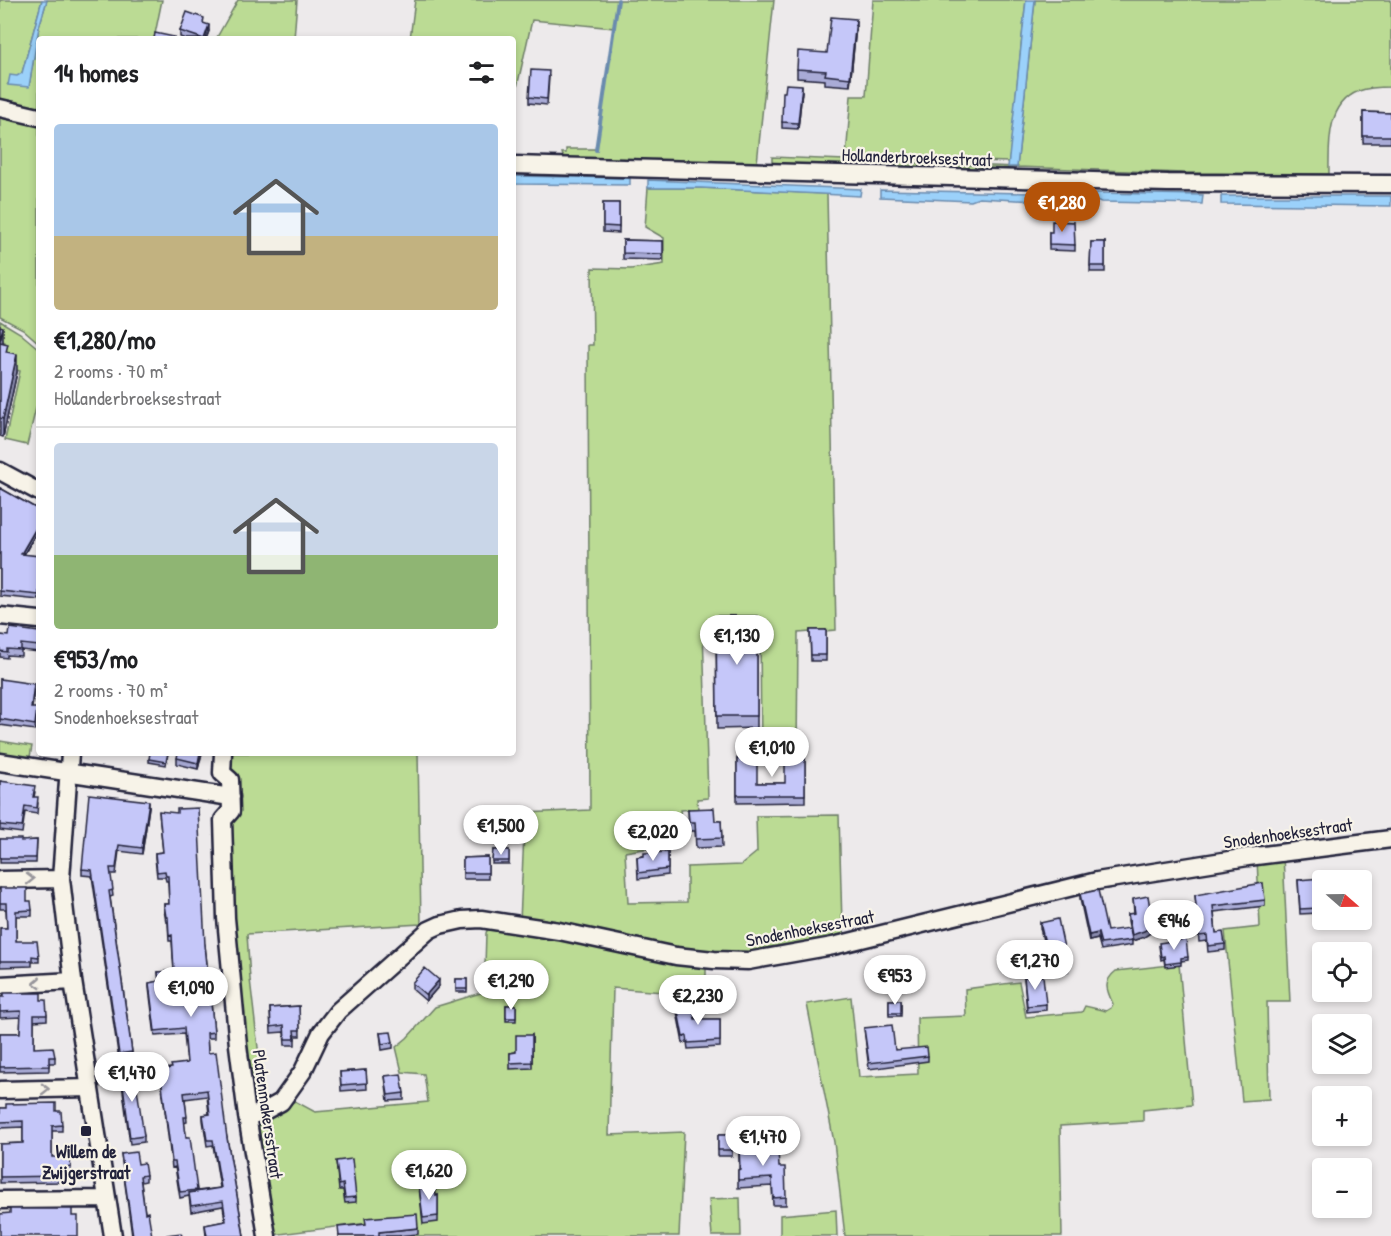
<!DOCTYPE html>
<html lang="en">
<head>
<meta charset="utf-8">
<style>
  body { margin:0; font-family:"Patrick Hand",sans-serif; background:#f2f2f2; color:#202124; height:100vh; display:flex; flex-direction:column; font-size:22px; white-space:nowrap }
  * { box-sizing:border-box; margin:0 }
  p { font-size:20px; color:#757577 }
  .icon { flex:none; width:33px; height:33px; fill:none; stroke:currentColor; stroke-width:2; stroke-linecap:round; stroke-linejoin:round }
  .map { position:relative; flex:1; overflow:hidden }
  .panel { position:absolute; left:36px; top:36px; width:480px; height:720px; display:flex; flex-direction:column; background:#fff; border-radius:6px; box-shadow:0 3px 9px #0003 }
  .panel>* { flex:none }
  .needle { width:39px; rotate:110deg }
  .tools { position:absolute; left:1312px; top:870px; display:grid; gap:12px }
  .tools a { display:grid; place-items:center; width:60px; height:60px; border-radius:6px; background:#fff; box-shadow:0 3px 9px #0003; font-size:30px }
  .price { position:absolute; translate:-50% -51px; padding:0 14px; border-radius:21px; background:#fff; color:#222; font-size:20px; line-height:39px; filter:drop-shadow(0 2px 3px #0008) }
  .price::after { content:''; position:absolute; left:50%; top:36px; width:18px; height:14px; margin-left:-9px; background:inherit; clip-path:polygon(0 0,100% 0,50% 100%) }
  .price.active { background:#b45309; color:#fff }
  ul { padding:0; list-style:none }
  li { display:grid; align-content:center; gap:12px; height:318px; padding:0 18px }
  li+li { border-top:2px solid #e0e0e0 }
  li span { display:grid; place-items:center; height:186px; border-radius:6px; color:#555 }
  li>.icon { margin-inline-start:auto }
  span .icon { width:108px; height:108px; fill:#fffc; stroke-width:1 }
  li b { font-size:26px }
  h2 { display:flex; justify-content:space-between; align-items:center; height:72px; padding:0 18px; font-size:26px }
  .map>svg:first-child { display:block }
  .green { fill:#bbdb94; stroke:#6e7e68; stroke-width:1.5 }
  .water { fill:#9bd1fa; stroke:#6b8bae; stroke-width:1.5 }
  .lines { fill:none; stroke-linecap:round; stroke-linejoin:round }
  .stream { stroke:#6b8bae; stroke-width:4 }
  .minor-casing { stroke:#22223b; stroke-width:21 }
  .minor { stroke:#f7f3e8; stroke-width:16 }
  .wall { fill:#a9abd6; stroke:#22223b; stroke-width:1.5; fill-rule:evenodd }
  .shaded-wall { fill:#8a8bae; stroke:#22223b; stroke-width:1.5 }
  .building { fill:#c5c7f9; stroke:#22223b; stroke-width:1.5 }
  .oneway { stroke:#97959a }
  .poi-dot { fill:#22223b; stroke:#f7f3e8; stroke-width:2 }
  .labels { text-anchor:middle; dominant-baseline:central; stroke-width:4.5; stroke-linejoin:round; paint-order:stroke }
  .street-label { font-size:18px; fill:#22223b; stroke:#f7f3e8 }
  .poi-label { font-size:18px; font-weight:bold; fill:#22223b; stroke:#f7f3e8 }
</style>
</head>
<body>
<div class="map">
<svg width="1391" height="1236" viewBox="0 0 1391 1236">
  <rect width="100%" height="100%" fill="#edeaeb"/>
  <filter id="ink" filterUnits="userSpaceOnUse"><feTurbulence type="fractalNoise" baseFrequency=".0167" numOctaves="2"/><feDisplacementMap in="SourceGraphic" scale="12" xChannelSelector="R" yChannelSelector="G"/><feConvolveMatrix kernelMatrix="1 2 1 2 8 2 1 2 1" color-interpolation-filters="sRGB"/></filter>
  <g filter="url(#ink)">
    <path class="green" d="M0,0H42L22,73L8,84L29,86L39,27L47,0H162L154,39H39V112L0,104Z
      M238,0H297L294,39H216Z
      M415,0H774L757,163L756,165L564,159L562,153H566V149H596L614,28L532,20L513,105V39H410Z
      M873,0H1026L1009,162L846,157L851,96H866Z
      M1035,0H1391V87C1380,87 1369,87 1359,91C1326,104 1329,146 1329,174L1183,173L1017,167L990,170L775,166L772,163V157L1017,167Z
      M0,114L39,122V343L23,329L0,317Z
      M648,188H701L827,194L836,630L798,633L797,755H761L760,627L703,629L708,798L697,799L698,809L680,810L682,823L659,827L656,847L625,852L628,903L687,902V867L741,865L757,852L756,816L839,815L842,925L844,933L848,934L778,952L722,956L703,950L674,951L520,921L525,813L590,810L588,345H593L592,268L631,269L664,264V238L645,227Z
      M0,321L20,333L39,349V396L27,445L5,440L20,371L8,368L1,358L5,342L0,341Z
      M0,741L32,746L30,757L0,753Z
      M231,753H418L421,924L247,934L250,979L265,1108L258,1110L252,1105L234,943L229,820Z
      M1283,855L1290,1002H1267L1269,1099L1242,1101L1225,931L1260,927L1257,858Z
      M489,926L706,963V990L688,994L613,988L609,1135L684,1132L679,1236H376L375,1222L272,1235L256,1124L295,1101L315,1112L428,1102L424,1074L402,1072L396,1047L407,1038L435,1007L497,988L498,970H488L485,966L486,933Z
      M1179,964L1192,1105L1143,1110V1121L1060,1126L1062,1236H845L834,1142L807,1004L851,997L859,1077L918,1074L917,1018L966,1016L965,989L1019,982L1026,1017L1082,1012L1085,1006L1106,1011L1111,1008L1113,1004C1107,991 1102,982 1116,971Z
      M740,1198L741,1236H712L709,1199Z
      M836,1210L837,1236H780V1215Z"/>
    <path class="water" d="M42,0H47L39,27L29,87L8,85L10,75L17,76L22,73Z
      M1026,0H1035L1017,167H1008Z
      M513,176L630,178V185L513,184Z
      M648,180L861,189L860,196L701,188H648Z
      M880,190L1079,194V200L1035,201L979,198L971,201L880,197Z
      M1096,193L1203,195L1202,204L1101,202L1096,200Z
      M1221,196H1391V206L1221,204Z"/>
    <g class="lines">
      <path class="stream" d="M596,150L618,0"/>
      <defs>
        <path id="minor" d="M0,108L39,117
          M513,165L1168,183L1391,184
          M0,471L39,492
          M0,616L39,620
          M70,753L61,879L73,981L113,1236
          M223,753L222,773L230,780L231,811L223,820L226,918L238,1045L247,1116L267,1236
          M0,762L231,797
          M0,880L61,879
          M0,985L73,981
          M0,1090L90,1088
          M247,1116L261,1113L281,1102L303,1071L321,1033L338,1011L429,930L440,925L462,920L481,919L559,931L676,956L714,960L748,961L833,946L1097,881L1248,857L1391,839
          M0,1200L106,1199"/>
      </defs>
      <use href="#minor" class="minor-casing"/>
      <use href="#minor" class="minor"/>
    </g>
    <path class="wall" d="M856,27L850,86L825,84V80L797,78V69L827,53Z
      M180,31H209L206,39H185L180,37Z
      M549,77L547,105L529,103V97Z
      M802,91L798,129L782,128V122Z
      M1363,112L1391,113V143H1363Z
      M603,203H619V233L603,232Z
      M1049,232L1075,245V251L1049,250Z
      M623,240L663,241V260L623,259Z
      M1091,242H1105V272H1090Z
      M0,326L3,343L17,372L3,437L0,436Z
      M39,412V436H38V418Z
      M0,488L39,510V528L24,555L39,556V600L0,596Z
      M716,616H757V728L717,729Z
      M810,630H826V661H811Z
      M39,632V652L21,650V656L7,655V658L0,657V635L9,636Z
      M0,679L34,690L32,708L37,713L35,730L0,725Z
      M168,753L166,765L149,762V759Z
      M202,753L198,769L177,764V758Z
      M805,755V802L737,803V759L757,783H785Z
      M0,781L35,792L34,797L38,803L37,814L25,812L22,833L0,830Z
      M149,807L142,854L119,851L116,874H110L113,896L110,897L132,1052V1057L119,1060L92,876L82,875V869Z
      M688,809L715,821H721L722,847L696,848L695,831H689Z
      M159,811L205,945L214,1032V1038H207L208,1053L227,1138L244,1236H206L205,1225L225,1221L223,1206L191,1212L189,1196L180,1198L175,1167L172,1168L160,1070L171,1068L187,1063L184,1034L155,1036L149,988V983L159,981L158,972L174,971L172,941H169L168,922H166L164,910V904H169L168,881H166L165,877H157L155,858V853L163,852ZM207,1096L209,1114L203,1115V1120L207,1146L213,1145L220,1188L197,1191L184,1123L187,1122L185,1099Z
      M0,839L21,841L37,840L36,863H0Z
      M493,850H509V864H492Z
      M668,852V875L638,879L637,857Z
      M488,857V879H463V858Z
      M1298,880H1323V894L1318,895L1319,913L1300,914Z
      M0,888L27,901L32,910V916H16V941L39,957V962H32V966L0,967V928H7L6,909H0Z
      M1080,894L1107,931L1132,940V945L1101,950L1098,939L1089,941L1080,899Z
      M1195,895L1265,900V906L1214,912L1216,933L1225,944V950L1208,952L1207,941L1199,942Z
      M1133,899L1153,931L1144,937L1132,941L1128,921V914H1134Z
      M1040,923L1068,972L1054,975L1047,948L1045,949L1040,928Z
      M1159,946L1188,957V960L1181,961V965L1165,967L1164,959L1161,960Z
      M1024,977L1046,1004V1010L1027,1012Z
      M456,979H467V992H456Z
      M412,983L439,986L426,1001L412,989Z
      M0,997L41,1000L47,1015V1020L34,1021V1048L55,1057V1063H49V1071L0,1072V1033H20L21,1017L0,1018Z
      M889,1000H901V1016H889Z
      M506,1005H516V1021H506Z
      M299,1006L300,1036H295V1045H285L284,1032L271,1033L270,1008Z
      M677,1006L695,1019H720V1047L688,1049L687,1042L683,1043L677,1012Z
      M864,1028L895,1050L928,1056V1061L869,1069Z
      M380,1033L393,1042V1048L382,1050Z
      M532,1035V1068L510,1069V1053L516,1052Z
      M121,1070L144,1136V1142L130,1144L121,1076Z
      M366,1070L367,1089L341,1091L340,1072Z
      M385,1076L404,1093V1100L388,1101Z
      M0,1108L56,1111L62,1125V1131H52V1157L71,1167V1173H65V1182L0,1183V1144L23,1143V1127L0,1128Z
      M718,1135H733L732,1156H718Z
      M739,1148L772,1149L779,1167L786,1197V1205H773L772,1186L738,1188V1170H739Z
      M121,1154L138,1164L146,1175V1181L141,1182L145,1213L152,1236H132Z
      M336,1161L356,1197V1202L345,1203L343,1190H339Z
      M419,1186L436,1196L438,1195V1222L423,1224Z
      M418,1228V1234L398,1236H338Z"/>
    <path class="shaded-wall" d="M856,19V27L850,86V78Z
      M209,25V31L206,39H204Z
      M802,85V91L798,129V123Z
      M3,327V345L0,358V340Z
      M17,354V372L3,437V419Z
      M39,523V528L21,559V554Z
      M200,753H202L198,769V763Z
      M149,801V807L142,854V848Z
      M1153,925V931L1144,937L1132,941V935Z
      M1098,933V939L1089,941V935Z
      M1045,943H1047V948L1045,949Z
      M1068,967V972L1054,975V970Z
      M439,980V986L426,1001V995Z"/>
    <path class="building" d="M187,12L204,18L203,23L209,25L204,39L180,31Z
      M831,17L856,19L850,78L825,75L826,71L797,69L798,51L827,53Z
      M155,33L174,37L173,39H154Z
      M531,70L549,71L547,99L529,97Z
      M786,84L802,85L798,123L782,122L783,92H785Z
      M1363,112L1391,113V136H1363Z
      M603,203H619V227L603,226Z
      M1052,221L1074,222L1075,245L1049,244V232H1052Z
      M623,240L663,241V254L623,253Z
      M1091,242H1105V266H1090Z
      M0,326L3,327L0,340Z
      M0,342L8,344L6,352L17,354L3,419L0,418Z
      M0,488L39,510V523L21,554L39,556V595L0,591Z
      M716,616H757V716H717Z
      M10,628L39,632V646L21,644V650L7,649V652L0,651V635L9,636Z
      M810,630H826V655H811Z
      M0,679L34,684L31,708H37L35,725L0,719Z
      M150,753H168L166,762L149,759Z
      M178,753H200L198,763L177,758Z
      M785,755H805V795H737V759H757V783H785Z
      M0,781L35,786L33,797H38L37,808L25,806L22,827L0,825Z
      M89,794L149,801L142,848L119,845L116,868H110L113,890L109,891L132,1052L119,1054L92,870L82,869Z
      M198,808L205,945L214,1032L207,1033L208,1053L216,1052L227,1138L244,1236H207L205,1225L226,1221L223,1201L191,1206L189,1193L221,1188L213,1140H207L203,1115L210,1114L207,1090L184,1093L187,1117H184L186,1137H190L197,1190L180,1192L175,1162H172L160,1070L172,1068L171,1065L187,1063L184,1028L155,1031L149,983L159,981L158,972L174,971L172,935L169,936L168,917H166L164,904H169L168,876H166L165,871L157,872L155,853L163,852L159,811L177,813V809Z
      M714,808L715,821H721L722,838L696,839L695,822H689L688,809Z
      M0,839H21V841L37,840L36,858H0Z
      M493,850H509V861H492Z
      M668,852V869L638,873L637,857L644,856V853Z
      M488,857V873H463V858Z
      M1333,877L1334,880H1323V889H1318L1319,908L1300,909L1298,880Z
      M1263,883L1265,900L1213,906L1216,933L1223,932L1225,944L1208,946L1207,935L1199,936L1195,895Z
      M0,888H27V901H31L32,910L16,911V941H37L39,957L32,956V961H0V928H7L6,903H0Z
      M1098,890L1107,931L1130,928L1132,940L1101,944L1098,933L1089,935L1080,894Z
      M1148,896L1153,925L1144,931L1132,935L1128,914L1135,913L1133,899Z
      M1058,919L1068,967L1054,970L1047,943H1045L1040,923Z
      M1186,939L1188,957L1181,958V962L1165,964L1164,956L1161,957L1159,943Z
      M425,968L439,980L426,995L412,983Z
      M1043,976L1046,1004L1027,1006L1024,977Z
      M456,979H467V989H456Z
      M4,993H41V1000H46L47,1015H34V1048L53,1047L55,1057H49V1066L0,1067V1033H20L21,1011L0,1012V997H4Z
      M889,1000H901V1013H889Z
      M692,1003L695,1019H720V1041L688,1043L687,1036L683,1037L677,1006Z
      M506,1005H516V1018H506Z
      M299,1006L300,1030H294L295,1039H285L284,1025L271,1027L270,1008Z
      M892,1025L895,1050L927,1047L928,1056L869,1063L864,1028Z
      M391,1032L393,1042L382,1044L380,1033Z
      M516,1035H532V1062L510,1063V1053L516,1052Z
      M134,1068L144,1136L130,1138L121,1070Z
      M366,1070L367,1083L341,1085L340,1072Z
      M401,1074L404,1093L388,1095L385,1076Z
      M56,1103V1111H61L62,1125L52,1126V1157H69L71,1167L65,1168V1176L0,1177V1144L23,1143V1121L0,1122V1108H6V1104Z
      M718,1135H733L732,1150H718Z
      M761,1144H772V1149H778L779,1167H785L786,1197L773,1198L772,1178L738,1180V1170L740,1169L739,1148L761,1147Z
      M136,1152L138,1164L144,1163L146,1175L140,1176L145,1213L148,1212L152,1236H133L121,1154Z
      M352,1159L356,1197L345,1198L343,1184L339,1185L336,1161Z
      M435,1184L436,1196L438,1195V1216L423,1218L419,1186Z
      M10,1209H72V1216H78V1236H0V1214L10,1213Z
      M417,1214L418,1228L379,1232V1236H339L338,1227L366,1224L365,1218Z
      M181,1233L182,1236H167V1235Z"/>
    <defs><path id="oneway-chevron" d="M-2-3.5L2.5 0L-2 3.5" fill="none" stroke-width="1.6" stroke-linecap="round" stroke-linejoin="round" transform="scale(1.5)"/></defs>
    <g class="oneway">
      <use href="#oneway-chevron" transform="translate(30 879) rotate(-1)"/>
      <use href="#oneway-chevron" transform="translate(37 983) rotate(177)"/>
      <use href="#oneway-chevron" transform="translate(45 1089) rotate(-1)"/>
    </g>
  </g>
  <rect class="poi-dot" x="80" y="1125" width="12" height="12" rx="3"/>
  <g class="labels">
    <g class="street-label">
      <text transform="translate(917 157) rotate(2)">Hollanderbroeksestraat</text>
      <text transform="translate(1288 833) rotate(-8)">Snodenhoeksestraat</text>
      <text transform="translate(810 928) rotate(-11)">Snodenhoeksestraat</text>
      <text transform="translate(268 1114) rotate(82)">Platenmakersstraat</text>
    </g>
    <g class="poi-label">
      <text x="86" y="1151">Willem de<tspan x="86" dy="21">Zwijgerstraat</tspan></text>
    </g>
  </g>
</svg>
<div class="tools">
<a><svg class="needle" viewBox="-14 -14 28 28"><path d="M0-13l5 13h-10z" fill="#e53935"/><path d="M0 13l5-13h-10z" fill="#757577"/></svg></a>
<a><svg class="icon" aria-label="locate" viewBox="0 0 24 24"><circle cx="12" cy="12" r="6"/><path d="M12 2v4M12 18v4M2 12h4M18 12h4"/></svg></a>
<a><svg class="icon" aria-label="layers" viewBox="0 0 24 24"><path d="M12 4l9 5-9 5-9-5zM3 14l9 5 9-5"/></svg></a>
<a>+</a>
<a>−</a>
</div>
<b class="price active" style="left:1062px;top:233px">€1,280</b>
<b class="price" style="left:737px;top:666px">€1,130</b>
<b class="price" style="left:772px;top:778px">€1,010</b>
<b class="price" style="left:501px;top:856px">€1,500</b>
<b class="price" style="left:653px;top:862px">€2,020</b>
<b class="price" style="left:1174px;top:951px">€946</b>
<b class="price" style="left:1035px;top:991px">€1,270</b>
<b class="price" style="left:895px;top:1006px">€953</b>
<b class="price" style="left:511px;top:1011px">€1,290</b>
<b class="price" style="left:191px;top:1018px">€1,090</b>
<b class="price" style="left:698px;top:1026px">€2,230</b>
<b class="price" style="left:132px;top:1103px">€1,470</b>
<b class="price" style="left:763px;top:1167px">€1,470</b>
<b class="price" style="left:429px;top:1201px">€1,620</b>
<section class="panel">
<h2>14 homes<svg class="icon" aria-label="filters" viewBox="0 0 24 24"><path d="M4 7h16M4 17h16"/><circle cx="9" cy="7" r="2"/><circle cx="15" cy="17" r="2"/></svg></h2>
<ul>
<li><span style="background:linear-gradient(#a9c7e8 60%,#c2b280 0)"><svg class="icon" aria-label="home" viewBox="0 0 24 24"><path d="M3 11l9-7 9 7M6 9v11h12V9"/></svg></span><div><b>€1,280/mo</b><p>2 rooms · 70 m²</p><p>Hollanderbroeksestraat</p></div></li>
<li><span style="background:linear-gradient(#c9d6e8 60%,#8fb573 0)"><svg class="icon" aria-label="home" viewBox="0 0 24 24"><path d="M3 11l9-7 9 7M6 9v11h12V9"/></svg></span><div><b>€953/mo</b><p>2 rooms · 70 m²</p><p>Snodenhoeksestraat</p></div></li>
</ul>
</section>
</div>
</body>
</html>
